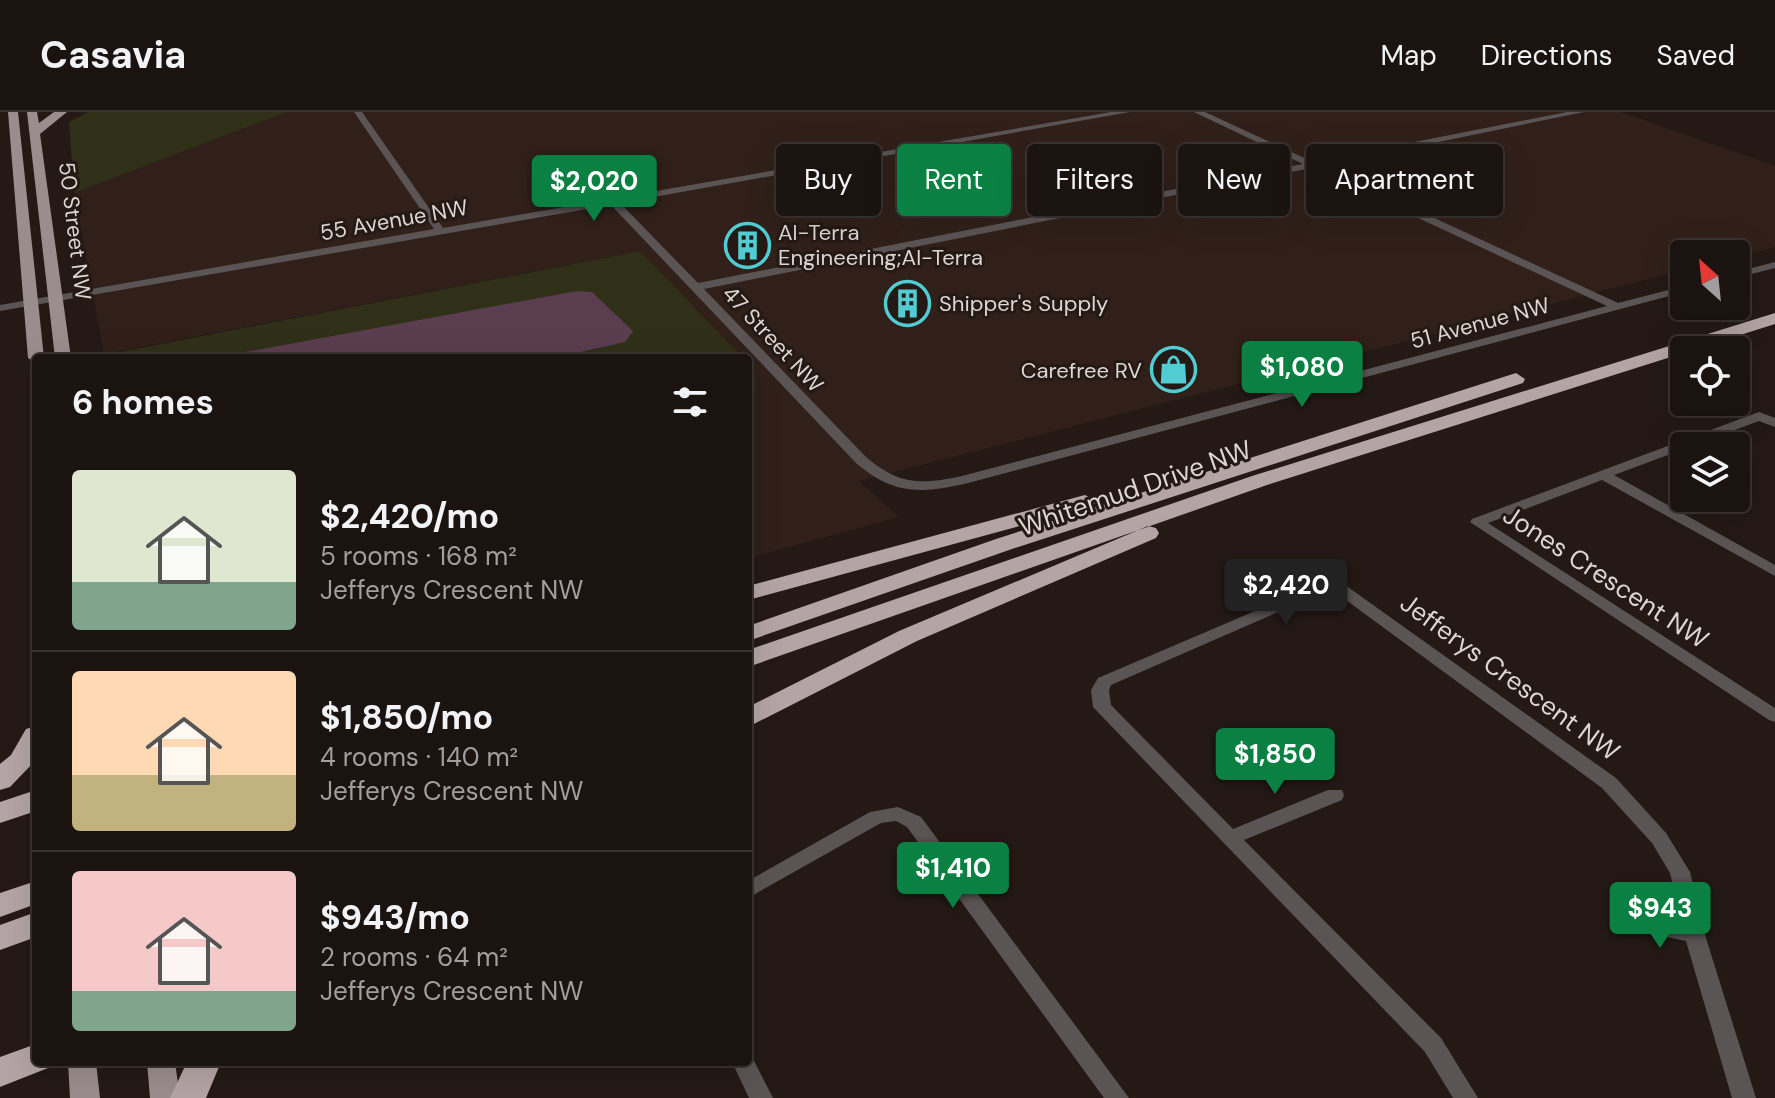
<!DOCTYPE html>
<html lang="en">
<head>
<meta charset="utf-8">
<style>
  body { margin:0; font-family:"DM Sans",sans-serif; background:#28201e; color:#f1f3f6; height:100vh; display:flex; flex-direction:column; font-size:30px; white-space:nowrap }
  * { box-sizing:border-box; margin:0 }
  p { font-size:26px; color:#a09e9f }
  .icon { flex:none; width:44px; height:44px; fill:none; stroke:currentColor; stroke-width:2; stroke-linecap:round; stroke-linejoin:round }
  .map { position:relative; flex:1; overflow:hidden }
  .details { position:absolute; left:32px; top:242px; width:720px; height:712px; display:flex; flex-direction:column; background:#1b1310; border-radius:8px; box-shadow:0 8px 32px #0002,0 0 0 2px #393230 }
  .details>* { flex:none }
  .hud { position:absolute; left:776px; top:32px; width:760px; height:72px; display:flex; gap:16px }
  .needle { width:52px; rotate:333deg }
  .buttons { position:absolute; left:1670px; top:128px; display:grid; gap:16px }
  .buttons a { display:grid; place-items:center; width:80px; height:80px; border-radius:8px; background:#1b1310; box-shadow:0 8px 32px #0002,0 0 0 2px #393230; font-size:40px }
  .price { position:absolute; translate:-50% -68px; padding:0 18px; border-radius:8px; background:#0b8043; color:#fff; font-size:26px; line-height:52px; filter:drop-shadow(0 2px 4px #0008) }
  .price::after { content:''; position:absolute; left:50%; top:48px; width:24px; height:18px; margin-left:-12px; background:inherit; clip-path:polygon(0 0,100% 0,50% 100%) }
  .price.selected { background:#222; color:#fff }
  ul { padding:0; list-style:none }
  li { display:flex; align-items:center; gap:24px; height:200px; padding:0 40px }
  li+li { border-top:2px solid #393230 }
  li span { display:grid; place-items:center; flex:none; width:224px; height:160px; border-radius:8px; color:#555 }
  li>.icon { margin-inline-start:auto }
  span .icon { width:96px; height:96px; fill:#fffc; stroke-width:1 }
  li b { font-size:34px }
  h2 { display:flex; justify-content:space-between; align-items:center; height:96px; padding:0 40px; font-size:34px }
  .chip { padding:0 28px; border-radius:8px; background:#1b1310; box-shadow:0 8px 32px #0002,0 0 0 2px #393230; font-size:28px; line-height:72px }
  .chip.selected { background:#0b8043; color:#fff }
  header { display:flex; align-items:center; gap:48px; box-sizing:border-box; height:112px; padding:0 40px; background:#1b1310; border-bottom:2px solid #393230 }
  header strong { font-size:38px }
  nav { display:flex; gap:44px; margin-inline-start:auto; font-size:28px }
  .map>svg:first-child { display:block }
  .built { fill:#302019 }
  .green { fill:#303019 }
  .water { fill:#5a3d4f }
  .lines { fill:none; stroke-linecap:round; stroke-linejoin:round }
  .minor { fill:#5b5455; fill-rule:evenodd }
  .major { fill:#9a8d8e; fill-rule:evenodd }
  .highway { fill:#b4a4a5; fill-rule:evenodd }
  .labels { text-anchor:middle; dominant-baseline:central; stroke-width:6; stroke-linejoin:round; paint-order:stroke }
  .far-street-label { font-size:22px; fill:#ddd6d3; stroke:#241915 }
  .far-poi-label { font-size:22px; fill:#ddd6d3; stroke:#241915; text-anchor:start }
  .street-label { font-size:26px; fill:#ddd6d3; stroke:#241915 }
</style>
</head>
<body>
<header>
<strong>Casavia</strong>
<nav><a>Map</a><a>Directions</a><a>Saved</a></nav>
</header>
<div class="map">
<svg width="1775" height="986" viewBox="0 0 1775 986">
  <rect width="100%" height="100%" fill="#241915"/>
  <path class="built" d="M287,0H1621L1775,54V135L1736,145V142H1684V158L859,369L899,405L748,446V246H728L640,139L104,242L74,81Z"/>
  <path class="green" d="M88,0H287L74,81L69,10Z
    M640,139L740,243L738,245L89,246Z"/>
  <path class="water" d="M577,179L592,180L633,219L625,230L554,246H213Z"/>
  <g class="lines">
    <path class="minor" d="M354,0H362L443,116L1111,0H1130L620,91L698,171L1303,52L1194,0H1205L1313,50L1567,0H1584L1322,54L1618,191L1684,174V180L968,371C922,382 893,383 856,351L611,93L0,199V193L434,117ZM1311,56L1607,194L962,364C920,373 899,373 866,345L704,177Z
      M1775,150V156L1736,166V160Z
      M1759,300L1775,306V315L1759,309L1692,334H1684V337L1614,363L1775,453V464L1602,368L1488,411L1775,596V610L1769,608L1470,410L1472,407Z
      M1332,466L1338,468L1616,666L1666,721L1690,760L1705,823L1756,986H1732L1686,829L1634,818L1627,816L1624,810L1627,804L1634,802L1682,812L1670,761L1652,731L1602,676L1331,477L1111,573L1109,578L1111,593L1233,717L1328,678H1342L1344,683L1342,688L1244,728L1441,926L1478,986H1453L1425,940L1093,595L1091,578L1098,566Z
      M898,695L921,705L1129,986H1104L907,715L896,709L881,711L748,786V769L870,700Z
      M748,942L751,943L773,986H749L732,950H748Z"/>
    <path class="major" d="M8,0H18L44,246H36V251L28,246Z
      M27,0H37L39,11L54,0H67L40,22L71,246H55Z
      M68,950H96L100,986H70Z
      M147,950H175L180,986H150Z"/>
    <path class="highway" d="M1775,201V212L1267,373L748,555V538L1252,364Z
      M1516,261L1525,267L1523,271L1012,437L748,529V514L996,427Z
      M1085,383L1096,389L1093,394L748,488V474Z
      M1148,414L1156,416L1159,421L1156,426L917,529L748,615V595L899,519Z
      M36,614L35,649L10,675L0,678V652L11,643L26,617Z
      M36,678V699L0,711V690Z
      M36,769V792L0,805V781Z
      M36,800V825L0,838V813Z
      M36,932V950H51L48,956L0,975V945Z
      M187,950H221L206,986H170Z"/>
  </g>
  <defs>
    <symbol id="building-ring" viewBox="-11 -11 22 22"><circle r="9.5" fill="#241915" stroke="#51ccd3" stroke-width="1.5"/><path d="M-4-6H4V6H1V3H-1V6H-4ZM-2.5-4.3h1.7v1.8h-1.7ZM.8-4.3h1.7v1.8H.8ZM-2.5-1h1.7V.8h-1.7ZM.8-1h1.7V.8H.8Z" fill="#51ccd3"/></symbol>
    <symbol id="shop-ring" viewBox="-11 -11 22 22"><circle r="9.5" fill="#241915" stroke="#51ccd3" stroke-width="1.5"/><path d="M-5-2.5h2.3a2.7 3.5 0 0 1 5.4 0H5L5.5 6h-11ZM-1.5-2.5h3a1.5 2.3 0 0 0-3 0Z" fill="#51ccd3"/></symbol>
  </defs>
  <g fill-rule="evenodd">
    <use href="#building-ring" x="722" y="108" width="51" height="51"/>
    <use href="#building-ring" x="882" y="166" width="51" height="51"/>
    <use href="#shop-ring" x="1148" y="232" width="51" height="51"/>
  </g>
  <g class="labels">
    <g class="far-street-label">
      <text transform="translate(394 108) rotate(-10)">55 Avenue NW</text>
      <text transform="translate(75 119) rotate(83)">50 Street NW</text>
      <text transform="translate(1480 211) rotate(-15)">51 Avenue NW</text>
      <text transform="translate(773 227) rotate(47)">47 Street NW</text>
    </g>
    <g class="far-poi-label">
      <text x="778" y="120">Al-Terra<tspan x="778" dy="25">Engineering;Al-Terra</tspan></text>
      <text x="939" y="191">Shipper's Supply</text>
      <text x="1142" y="258" text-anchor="end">Carefree RV</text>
    </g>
    <g class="street-label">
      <text transform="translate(1135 376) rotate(-19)">Whitemud Drive NW</text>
      <text transform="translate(1606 465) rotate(33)">Jones Crescent NW</text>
      <text transform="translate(1510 565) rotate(36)">Jefferys Crescent NW</text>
    </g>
  </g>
</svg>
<div class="buttons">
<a><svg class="needle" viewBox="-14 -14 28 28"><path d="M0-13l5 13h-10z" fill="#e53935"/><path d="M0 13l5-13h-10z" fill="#a09e9f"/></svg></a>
<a><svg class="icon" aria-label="locate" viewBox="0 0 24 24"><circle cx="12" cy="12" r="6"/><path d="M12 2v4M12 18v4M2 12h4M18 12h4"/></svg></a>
<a><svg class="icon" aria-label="layers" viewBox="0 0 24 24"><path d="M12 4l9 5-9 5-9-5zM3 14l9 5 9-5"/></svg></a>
</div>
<b class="price" style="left:594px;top:111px">$2,020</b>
<b class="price" style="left:1302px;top:297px">$1,080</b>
<b class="price selected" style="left:1286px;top:515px">$2,420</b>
<b class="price" style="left:1275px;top:684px">$1,850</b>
<b class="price" style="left:953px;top:798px">$1,410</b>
<b class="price" style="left:1660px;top:838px">$943</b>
<div class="hud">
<a class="chip">Buy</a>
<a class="chip selected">Rent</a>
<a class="chip">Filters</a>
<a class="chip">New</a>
<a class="chip">Apartment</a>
</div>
<section class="details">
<h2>6 homes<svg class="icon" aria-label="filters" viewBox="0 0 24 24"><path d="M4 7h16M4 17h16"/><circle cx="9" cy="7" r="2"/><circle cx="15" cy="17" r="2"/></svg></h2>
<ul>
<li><span style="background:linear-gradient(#dfe7d0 70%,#7fa58c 0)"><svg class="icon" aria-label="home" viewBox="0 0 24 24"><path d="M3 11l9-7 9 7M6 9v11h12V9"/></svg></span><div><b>$2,420/mo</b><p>5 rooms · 168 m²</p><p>Jefferys Crescent NW</p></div></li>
<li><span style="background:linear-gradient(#ffd9b3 65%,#c2b280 0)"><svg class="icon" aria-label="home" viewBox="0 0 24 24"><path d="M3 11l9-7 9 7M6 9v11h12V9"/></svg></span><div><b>$1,850/mo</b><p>4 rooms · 140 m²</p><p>Jefferys Crescent NW</p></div></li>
<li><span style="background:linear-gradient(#f6c9c9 75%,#7fa58c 0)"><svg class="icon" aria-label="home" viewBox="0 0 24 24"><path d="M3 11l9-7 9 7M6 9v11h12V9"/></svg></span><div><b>$943/mo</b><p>2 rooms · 64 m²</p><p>Jefferys Crescent NW</p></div></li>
</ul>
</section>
</div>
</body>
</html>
